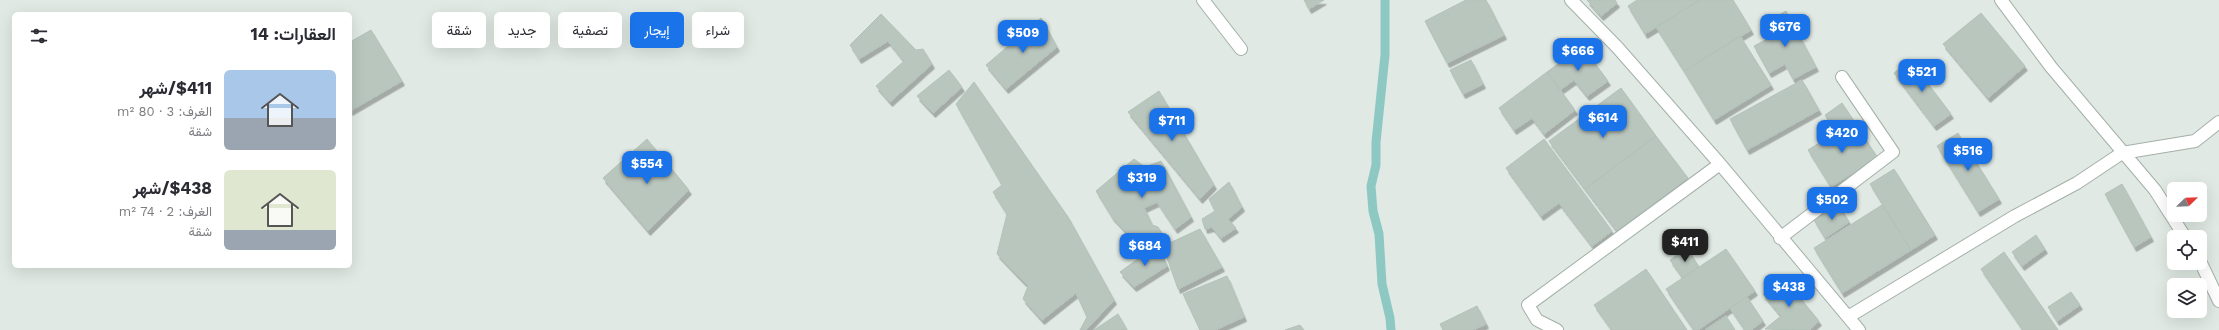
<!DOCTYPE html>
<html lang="ar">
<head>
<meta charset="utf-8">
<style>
  body { margin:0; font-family:"Work Sans",Vazirmatn,sans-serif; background:#f2f2f3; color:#2b2b33; direction:rtl; height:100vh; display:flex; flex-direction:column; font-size:15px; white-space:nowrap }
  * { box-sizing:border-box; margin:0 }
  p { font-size:13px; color:#7c7c81 }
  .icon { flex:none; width:22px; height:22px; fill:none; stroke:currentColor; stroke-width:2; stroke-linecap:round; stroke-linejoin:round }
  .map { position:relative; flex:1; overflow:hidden; direction:ltr }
  .sheet { position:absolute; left:12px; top:12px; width:340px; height:256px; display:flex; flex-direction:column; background:#fff; border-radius:6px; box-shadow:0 4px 16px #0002; direction:rtl }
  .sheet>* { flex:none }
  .top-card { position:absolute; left:364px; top:12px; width:380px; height:36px; direction:rtl; display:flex; gap:8px }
  .needle { width:26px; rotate:67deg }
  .controls { position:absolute; left:2167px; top:182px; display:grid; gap:8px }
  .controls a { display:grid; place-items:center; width:40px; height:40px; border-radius:6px; background:#fff; box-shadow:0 4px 16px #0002; font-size:20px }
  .price { position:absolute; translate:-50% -34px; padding:0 9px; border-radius:8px; background:#1a73e8; color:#fff; font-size:13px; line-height:26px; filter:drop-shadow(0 1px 2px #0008) }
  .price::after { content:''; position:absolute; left:50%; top:24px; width:12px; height:9px; margin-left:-6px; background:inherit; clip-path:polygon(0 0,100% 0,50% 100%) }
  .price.current { background:#222; color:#fff }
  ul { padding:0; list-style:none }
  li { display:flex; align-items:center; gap:12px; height:100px; padding:0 16px }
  li span { display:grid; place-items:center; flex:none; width:112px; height:80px; border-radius:6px; color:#555 }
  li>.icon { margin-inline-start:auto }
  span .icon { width:48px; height:48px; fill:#fffc; stroke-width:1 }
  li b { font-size:17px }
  h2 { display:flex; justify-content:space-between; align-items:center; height:48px; padding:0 16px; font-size:17px }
  .chip { padding:0 14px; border-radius:6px; background:#fff; box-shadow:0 4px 16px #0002; font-size:14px; line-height:36px }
  .chip.current { background:#1a73e8; color:#fff }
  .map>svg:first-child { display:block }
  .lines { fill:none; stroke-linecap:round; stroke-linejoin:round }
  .stream { stroke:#8dc8c3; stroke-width:9 }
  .building { fill:#b9c6be; stroke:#b3c2b8; filter:url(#shadow) }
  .street-casing { stroke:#a4b0a9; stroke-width:14 }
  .street { stroke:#fff; stroke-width:12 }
</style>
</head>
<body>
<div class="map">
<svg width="2219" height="330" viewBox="0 0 2219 330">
  <defs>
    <filter id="shadow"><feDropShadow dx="2.5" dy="4.5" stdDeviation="0" flood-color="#0004"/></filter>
  </defs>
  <rect width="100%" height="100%" fill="#e0e9e3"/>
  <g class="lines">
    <path class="stream" d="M1385,0V55L1376,142V165L1371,186L1373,211L1379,234L1382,284L1390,318L1391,330"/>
  </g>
  <path class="building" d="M1304,0H1324L1309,9Z
    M1466,0H1486L1504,35L1447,63L1425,21Z
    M1587,0H1615L1617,3L1601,16Z
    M1637,0H1700L1645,34L1628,6Z
    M1700,0H1733L1751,30L1684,71L1656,27Z
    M1786,11L1816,67L1793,79L1785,64L1769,73L1754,46L1775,35L1768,21Z
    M1981,13L2025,66L1988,98L1943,44Z
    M881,14L916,50L923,49L932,64L890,102L876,86L904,61L888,41L859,59L850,45Z
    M1041,18L1057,47L1006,89L986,65Z
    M371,30L402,81L350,111V42Z
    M1740,36L1771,85L1714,120L1684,71Z
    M1582,46L1608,81L1587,96L1574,80L1560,90L1547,72Z
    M1471,60L1483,84L1463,94L1450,70Z
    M1910,60L1951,114L1934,126L1894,73Z
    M949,70L962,87L933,113L917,96Z
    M1547,72L1575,110L1544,134L1532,118L1514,130L1499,108Z
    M1802,80L1819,110L1747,150L1730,119Z
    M974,82L1068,217L1114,300L1086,330H1080L1087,317L1076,293L1042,320L1023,299L1028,286L997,254L1007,214L993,192L1002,185L956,104Z
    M1621,88L1656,136L1585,189L1549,141Z
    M1159,91L1214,185L1200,199L1128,112Z
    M1842,103L1854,121L1836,133L1825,115Z
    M1854,121L1877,157L1831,187L1808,150Z
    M1958,133L1999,199L1978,212L1937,146Z
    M1656,136L1688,178L1617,231L1585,189Z
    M647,139L689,190L648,231L603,178Z
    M1544,139L1612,231L1592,246L1559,203L1541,216L1506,168Z
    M1134,159L1145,167L1161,161L1191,217L1175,229L1157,202L1144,208L1152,225L1158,227L1162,233L1139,245L1112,217L1096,191Z
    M1894,169L1935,235L1911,250L1870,184Z
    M1229,182L1242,207L1228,219L1236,228L1221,238L1212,227L1205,229L1202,219L1215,211L1209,199Z
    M2122,184L2151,237L2134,247L2105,194Z
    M1839,205L1849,222L1825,238L1814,220Z
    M1882,205L1911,250L1842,293L1814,248Z
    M1200,229L1222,267L1178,289L1163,246Z
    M2036,235L2045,249L2022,266L2012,252Z
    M1157,245L1167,266L1134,287L1120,272Z
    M1687,248L1699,267L1683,278L1670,260Z
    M1726,249L1755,291L1698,330H1694L1666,289Z
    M2004,252L2058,330H2023L1981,269Z
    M1646,269L1687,330H1612L1594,305Z
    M1227,276L1244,317L1215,330H1200L1183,294Z
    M1783,277L1819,321L1809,330L1765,329L1781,316L1763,294Z
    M2071,292L2080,305L2057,321L2048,307Z
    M1747,297L1763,321L1751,330H1745L1730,308Z
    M1477,306L1486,324L1473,330H1443L1440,324Z
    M1118,314L1127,330H1094Z
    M1726,316L1735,330H1705Z
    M1300,325L1304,330H1285Z"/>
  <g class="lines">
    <defs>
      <path id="street" d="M1203,0L1241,49
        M1571,0L1617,47L1720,164L1859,330
        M2001,0L2051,67L2155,190L2185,237
        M1780,238L1893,152L1842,77
        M2200,261L2219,301
        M1848,317L2015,216L2077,183L2122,153L2195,141L2219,122
        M1557,330L1537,320L1528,305L1720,164"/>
    </defs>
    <use href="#street" class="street-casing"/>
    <use href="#street" class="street"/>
  </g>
</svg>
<div class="controls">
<a><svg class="needle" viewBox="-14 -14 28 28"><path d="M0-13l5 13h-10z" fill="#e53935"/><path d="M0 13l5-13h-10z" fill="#7c7c81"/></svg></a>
<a><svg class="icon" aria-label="locate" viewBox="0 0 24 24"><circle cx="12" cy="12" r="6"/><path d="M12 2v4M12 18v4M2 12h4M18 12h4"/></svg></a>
<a><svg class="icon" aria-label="layers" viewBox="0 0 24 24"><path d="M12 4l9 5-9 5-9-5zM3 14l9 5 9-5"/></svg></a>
</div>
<b class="price" style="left:1785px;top:48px">$676</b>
<b class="price" style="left:1023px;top:54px">$509</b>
<b class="price" style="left:1578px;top:72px">$666</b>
<b class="price" style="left:1922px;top:93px">$521</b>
<b class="price" style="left:1603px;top:139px">$614</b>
<b class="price" style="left:1172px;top:142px">$711</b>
<b class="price" style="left:1842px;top:154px">$420</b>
<b class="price" style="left:1968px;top:172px">$516</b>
<b class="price" style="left:647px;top:185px">$554</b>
<b class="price" style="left:1142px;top:199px">$319</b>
<b class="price" style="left:1832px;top:221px">$502</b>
<b class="price current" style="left:1685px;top:263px">$411</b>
<b class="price" style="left:1145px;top:267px">$684</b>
<b class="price" style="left:1789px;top:308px">$438</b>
<div class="top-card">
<a class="chip">شراء</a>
<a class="chip current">إيجار</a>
<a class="chip">تصفية</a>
<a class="chip">جديد</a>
<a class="chip">شقة</a>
</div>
<section class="sheet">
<h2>العقارات: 14<svg class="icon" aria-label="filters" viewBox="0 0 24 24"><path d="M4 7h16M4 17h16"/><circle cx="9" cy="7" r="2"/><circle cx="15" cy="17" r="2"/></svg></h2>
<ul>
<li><span style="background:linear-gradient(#a9c7e8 60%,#9aa5b1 0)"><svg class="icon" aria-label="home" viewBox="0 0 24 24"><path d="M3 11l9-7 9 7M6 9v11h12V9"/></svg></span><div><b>$411/شهر</b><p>الغرف: 3 · 80 m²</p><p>شقة</p></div></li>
<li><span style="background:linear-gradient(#dfe7d0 75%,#9aa5b1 0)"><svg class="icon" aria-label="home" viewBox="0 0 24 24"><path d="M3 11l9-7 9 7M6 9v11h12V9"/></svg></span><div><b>$438/شهر</b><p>الغرف: 2 · 74 m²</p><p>شقة</p></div></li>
</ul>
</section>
</div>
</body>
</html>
